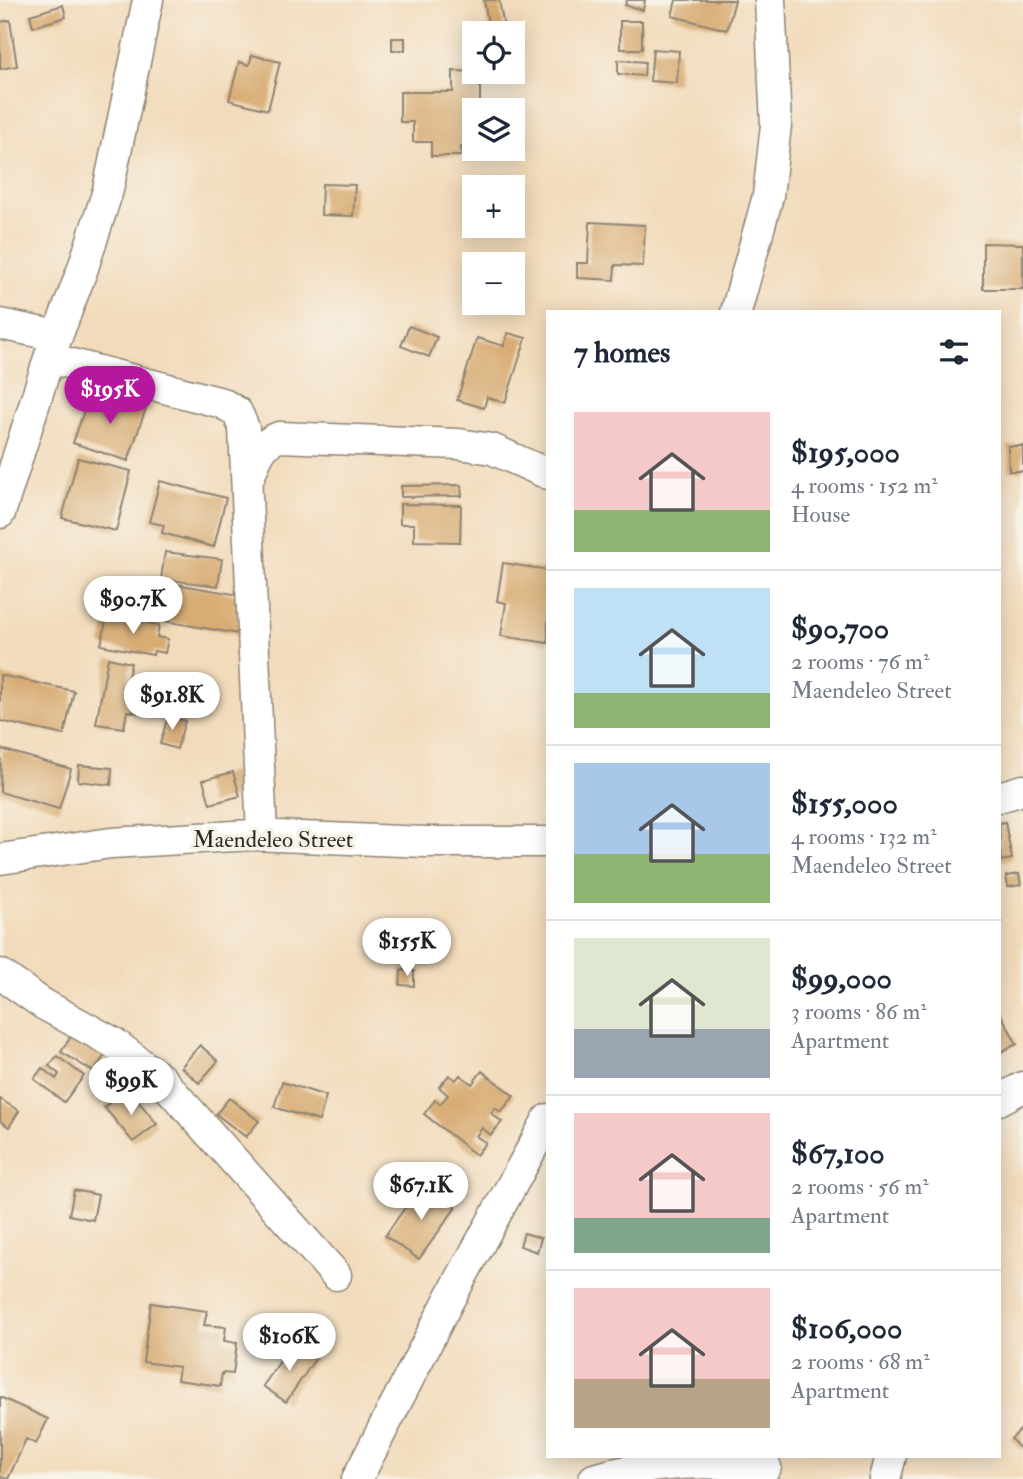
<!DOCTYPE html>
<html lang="en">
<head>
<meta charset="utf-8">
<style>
  body { margin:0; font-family:"IM FELL Double Pica",serif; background:#f2f2f3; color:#1f2937; height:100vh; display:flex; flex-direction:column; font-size:26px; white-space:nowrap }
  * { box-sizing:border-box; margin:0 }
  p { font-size:23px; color:#747a83 }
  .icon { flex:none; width:38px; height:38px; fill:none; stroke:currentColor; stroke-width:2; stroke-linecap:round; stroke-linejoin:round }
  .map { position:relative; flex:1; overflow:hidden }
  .drawer { position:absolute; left:546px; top:310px; width:455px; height:1148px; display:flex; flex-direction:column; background:#fff; border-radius:0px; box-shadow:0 4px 18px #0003 }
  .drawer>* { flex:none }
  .tools { position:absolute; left:462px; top:21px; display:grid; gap:14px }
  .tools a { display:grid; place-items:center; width:63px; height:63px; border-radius:0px; background:#fff; box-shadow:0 4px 18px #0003; font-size:35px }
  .price { position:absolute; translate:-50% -60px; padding:0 16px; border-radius:24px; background:#fff; color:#222; font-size:23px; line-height:46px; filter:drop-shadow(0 2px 4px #0008) }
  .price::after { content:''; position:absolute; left:50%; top:42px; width:21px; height:16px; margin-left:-10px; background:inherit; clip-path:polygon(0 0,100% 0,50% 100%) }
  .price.on { background:#b5179e; color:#fff }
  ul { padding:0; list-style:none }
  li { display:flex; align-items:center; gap:21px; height:175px; padding:0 28px }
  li+li { border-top:2px solid #e0e1e3 }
  li span { display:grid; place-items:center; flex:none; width:196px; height:140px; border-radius:0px; color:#555 }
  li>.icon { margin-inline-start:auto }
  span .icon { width:84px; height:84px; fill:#fffc; stroke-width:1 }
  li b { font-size:30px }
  h2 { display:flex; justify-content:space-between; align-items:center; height:84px; padding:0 28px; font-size:30px }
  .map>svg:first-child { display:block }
  .building { fill:#d8ac73 }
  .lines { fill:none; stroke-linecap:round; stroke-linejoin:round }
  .minor-casing { stroke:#8e8373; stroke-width:33 }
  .minor { stroke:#fff; stroke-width:30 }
  .labels { text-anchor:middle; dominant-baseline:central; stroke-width:7; stroke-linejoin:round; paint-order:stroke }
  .street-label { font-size:23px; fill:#2b2b2b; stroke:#f7f3e8 }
</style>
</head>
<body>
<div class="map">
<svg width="1023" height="1479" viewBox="0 0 1023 1479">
  <rect width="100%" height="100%" fill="#f7f3e8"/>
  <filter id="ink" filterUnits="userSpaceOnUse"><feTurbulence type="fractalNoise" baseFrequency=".0143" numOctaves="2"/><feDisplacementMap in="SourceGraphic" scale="14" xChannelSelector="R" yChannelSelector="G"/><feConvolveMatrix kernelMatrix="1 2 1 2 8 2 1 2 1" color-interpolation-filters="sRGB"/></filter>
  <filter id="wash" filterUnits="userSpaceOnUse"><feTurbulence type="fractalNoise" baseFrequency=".00686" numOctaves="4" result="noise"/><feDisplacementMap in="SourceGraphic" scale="28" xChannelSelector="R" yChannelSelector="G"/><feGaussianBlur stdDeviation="1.57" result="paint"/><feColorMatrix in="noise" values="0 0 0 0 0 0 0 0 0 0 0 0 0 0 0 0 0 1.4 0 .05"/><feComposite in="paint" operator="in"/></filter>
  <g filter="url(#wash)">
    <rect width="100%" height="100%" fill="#f2dbbb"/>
    <g id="blocks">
      <path class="building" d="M484,0H499L504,27L489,30Z
        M627,0H645L643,10L625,5Z
        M676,0H735L727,30L672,16Z
        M63,5L66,17L33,27L30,15Z
        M10,20L17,66L0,69V22Z
        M620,21H642V49H620Z
        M392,38H405V50H392Z
        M653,49L679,51L677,83L650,81Z
        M252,55L280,62L268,110L229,100L239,62L249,65Z
        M618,60L645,62L644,76L618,74Z
        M453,71L480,72V110H474V147H461V156H431V142H413V122H400V92H453Z
        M322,184L355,185L353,216L321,215Z
        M590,222L645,225L643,266L615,265L614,280L577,278V263H588Z
        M983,243L1023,244V289H983Z
        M409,326L437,337L429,357L401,346Z
        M508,333L526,338L505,403L487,397L484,408L457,400L477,338L504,346Z
        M91,390L146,408L128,461L73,443Z
        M1008,446H1023V471H1009Z
        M78,458L131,471L116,531L62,518Z
        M160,481L226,498L214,547L162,533L164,525L149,522Z
        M461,485L462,496L401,497V486Z
        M400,504L461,505L460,542L414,541V524H400Z
        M165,552L222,559L218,586L161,579Z
        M503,563L548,570V643L501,636L506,603L497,601Z
        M158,581L240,595L237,612L249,615L245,635L152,619Z
        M107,616L159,625L157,637L168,639L165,653L154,651L153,655L101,645Z
        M108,658L131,663L127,683L154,688L150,715L127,711L124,728L96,724Z
        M0,675L74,691L64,735L0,721Z
        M168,716L185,721L177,749L160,744Z
        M1,749L71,769L59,809L0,792Z
        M79,765L112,768L111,785L78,781Z
        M233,772L240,796L210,804L203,780Z
        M1005,822L1012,859L1001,861L999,823Z
        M1019,874L1021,885L1008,887L1006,876Z
        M401,970L414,971V986L400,985Z
        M999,1011L1017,1044L999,1053Z
        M77,1027L110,1047L94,1072L61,1052Z
        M200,1045L218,1061L199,1083L181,1067Z
        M57,1056L84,1076L64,1102L34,1079L42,1068L56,1079L59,1074L49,1066Z
        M482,1071L514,1096L501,1112L495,1108L491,1113L502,1122L491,1135L482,1128L476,1136L486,1143L476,1155L424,1114L435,1100L440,1104L448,1095L439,1087L449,1075L456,1080L460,1075L472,1084Z
        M282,1082L326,1096L319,1121L274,1107Z
        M120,1095L127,1104L136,1098L157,1124L133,1142L104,1107Z
        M229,1098L259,1121L246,1137L216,1114Z
        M0,1099L19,1111L9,1127L0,1121Z
        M422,1184L456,1207L419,1259L385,1236Z
        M74,1190L98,1195L93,1220L69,1215Z
        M524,1233L541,1238L537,1252L520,1246Z
        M151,1303L207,1311L204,1325L226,1327L224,1341L237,1343L233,1374L222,1373L220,1386L177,1380L179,1367L143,1362Z
        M292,1344L315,1359L286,1402L263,1386Z
        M0,1397L48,1419L36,1444L26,1439L8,1479L0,1477Z
        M1023,1427V1452L1011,1439Z"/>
    </g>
  </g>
  <g filter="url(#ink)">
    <use href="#blocks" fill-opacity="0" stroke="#8e8373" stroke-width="2"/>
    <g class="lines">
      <defs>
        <path id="minor" d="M736,312L768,196L776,125L770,0
          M0,324L57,336
          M49,358L222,403L237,412L244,428L262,835
          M248,480C255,463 260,443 279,437L459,444L492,449L548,474
          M0,513L49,358L83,268L108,190L148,0
          M999,797L1023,790
          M0,859L111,843L252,835L426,842H548
          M0,974L43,1004L114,1043L161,1079L336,1275
          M999,1100L1023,1087
          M357,1479L449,1300L548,1119
          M594,1479C654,1462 704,1460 766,1467
          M885,1479L891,1456"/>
      </defs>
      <use href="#minor" class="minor-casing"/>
      <use href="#minor" class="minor"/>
    </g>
  </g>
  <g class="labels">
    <g class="street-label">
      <text x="273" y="839">Maendeleo Street</text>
    </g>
  </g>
</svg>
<div class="tools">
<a><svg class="icon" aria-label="locate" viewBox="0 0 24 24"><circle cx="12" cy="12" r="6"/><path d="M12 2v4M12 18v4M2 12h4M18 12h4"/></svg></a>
<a><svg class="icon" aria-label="layers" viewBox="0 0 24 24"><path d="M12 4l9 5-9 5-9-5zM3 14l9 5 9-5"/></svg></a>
<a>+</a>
<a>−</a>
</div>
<b class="price on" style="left:110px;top:426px">$195K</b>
<b class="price" style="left:133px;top:636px">$90.7K</b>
<b class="price" style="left:172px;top:732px">$91.8K</b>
<b class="price" style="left:407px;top:978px">$155K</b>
<b class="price" style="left:131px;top:1117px">$99K</b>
<b class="price" style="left:421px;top:1222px">$67.1K</b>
<b class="price" style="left:289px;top:1373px">$106K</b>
<section class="drawer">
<h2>7 homes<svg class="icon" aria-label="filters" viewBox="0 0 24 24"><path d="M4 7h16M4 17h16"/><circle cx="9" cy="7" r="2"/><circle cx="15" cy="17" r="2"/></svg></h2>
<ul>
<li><span style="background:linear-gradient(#f6c9c9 70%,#8fb573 0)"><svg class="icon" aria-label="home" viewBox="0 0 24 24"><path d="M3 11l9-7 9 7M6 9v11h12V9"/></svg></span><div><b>$195,000</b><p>4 rooms · 152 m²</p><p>House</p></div></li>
<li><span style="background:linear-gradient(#bfe0f5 75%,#8fb573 0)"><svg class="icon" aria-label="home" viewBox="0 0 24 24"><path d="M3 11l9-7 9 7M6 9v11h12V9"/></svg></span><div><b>$90,700</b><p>2 rooms · 76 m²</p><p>Maendeleo Street</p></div></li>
<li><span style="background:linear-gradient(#a9c7e8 65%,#8fb573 0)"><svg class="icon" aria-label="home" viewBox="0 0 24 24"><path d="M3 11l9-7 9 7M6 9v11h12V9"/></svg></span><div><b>$155,000</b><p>4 rooms · 132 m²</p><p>Maendeleo Street</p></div></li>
<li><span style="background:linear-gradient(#dfe7d0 65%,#9aa5b1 0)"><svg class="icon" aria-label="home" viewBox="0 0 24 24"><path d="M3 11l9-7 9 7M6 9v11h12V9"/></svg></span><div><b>$99,000</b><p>3 rooms · 86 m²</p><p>Apartment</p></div></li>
<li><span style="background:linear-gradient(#f6c9c9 75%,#7fa58c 0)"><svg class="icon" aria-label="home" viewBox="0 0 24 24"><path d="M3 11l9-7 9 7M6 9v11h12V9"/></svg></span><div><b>$67,100</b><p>2 rooms · 56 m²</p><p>Apartment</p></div></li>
<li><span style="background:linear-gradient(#f6c9c9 65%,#b9a48a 0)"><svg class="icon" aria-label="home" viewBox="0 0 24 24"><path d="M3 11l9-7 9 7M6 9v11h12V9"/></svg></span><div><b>$106,000</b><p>2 rooms · 68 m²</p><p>Apartment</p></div></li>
</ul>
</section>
</div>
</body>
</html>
